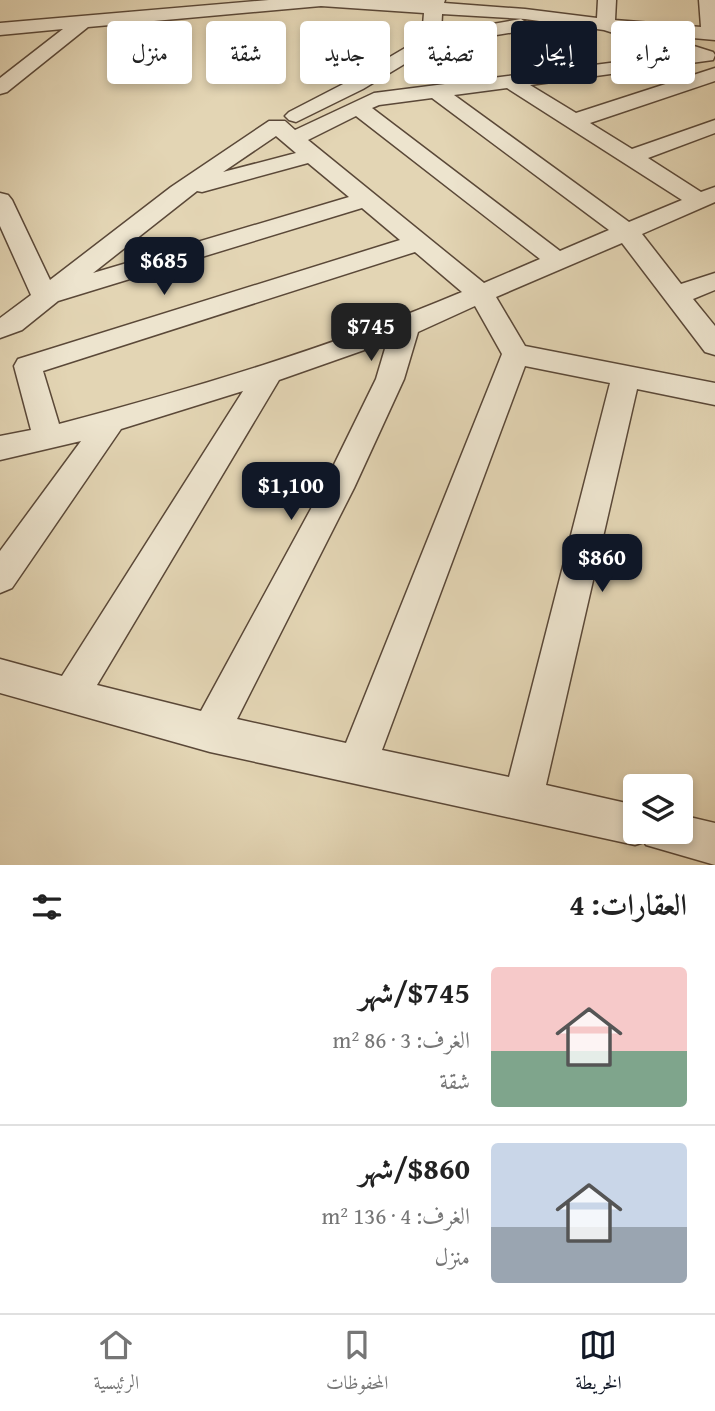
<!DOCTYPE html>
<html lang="ar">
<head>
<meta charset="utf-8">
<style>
  body { margin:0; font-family:"Gentium Book Plus",Amiri,serif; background:#f6f6f6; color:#222; direction:rtl; height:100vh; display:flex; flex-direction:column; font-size:26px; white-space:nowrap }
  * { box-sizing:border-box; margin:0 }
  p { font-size:23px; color:#767676 }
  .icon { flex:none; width:38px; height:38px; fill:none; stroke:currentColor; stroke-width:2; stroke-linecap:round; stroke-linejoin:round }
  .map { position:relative; height:865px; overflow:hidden; direction:ltr }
  .panel { display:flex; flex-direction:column; background:#fff; flex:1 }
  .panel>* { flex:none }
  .top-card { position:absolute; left:21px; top:21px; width:674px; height:63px; direction:rtl; display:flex; gap:14px }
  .fabs { position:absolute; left:623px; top:774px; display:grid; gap:14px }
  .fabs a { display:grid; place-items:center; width:70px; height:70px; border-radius:7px; background:#fff; box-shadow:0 4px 10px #0003; font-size:35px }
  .price { position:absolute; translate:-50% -60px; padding:0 16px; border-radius:14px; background:#111827; color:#fff; font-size:23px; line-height:46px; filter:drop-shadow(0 2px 4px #0008) }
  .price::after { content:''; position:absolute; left:50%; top:42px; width:21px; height:16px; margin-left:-10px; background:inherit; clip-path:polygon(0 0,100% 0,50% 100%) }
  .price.active { background:#222; color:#fff }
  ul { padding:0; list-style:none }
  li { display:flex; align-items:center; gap:21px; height:175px; padding:0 28px }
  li+li { border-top:2px solid #e0e0e0 }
  li span { display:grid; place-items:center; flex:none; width:196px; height:140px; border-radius:7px; color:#555 }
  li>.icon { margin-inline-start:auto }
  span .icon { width:84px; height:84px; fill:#fffc; stroke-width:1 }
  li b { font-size:30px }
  h2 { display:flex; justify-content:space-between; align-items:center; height:84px; padding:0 28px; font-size:30px }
  .tag { padding:0 24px; border-radius:7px; background:#fff; box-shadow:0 4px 10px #0003; font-size:24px; line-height:63px }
  .tag.active { background:#111827; color:#fff }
  .dock { display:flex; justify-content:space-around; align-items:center; height:98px; border-top:2px solid #e0e0e0; background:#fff; font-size:19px; color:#767676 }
  .dock a { display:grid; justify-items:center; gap:4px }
  .dock .active { color:#111827 }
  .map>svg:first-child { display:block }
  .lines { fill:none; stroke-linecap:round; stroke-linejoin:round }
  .minor-casing { stroke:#5a4838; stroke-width:3 }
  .minor { fill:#ede4ce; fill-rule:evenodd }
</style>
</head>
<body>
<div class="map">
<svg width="715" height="865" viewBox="0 0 715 865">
  <rect width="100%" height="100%" fill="#e3d5b4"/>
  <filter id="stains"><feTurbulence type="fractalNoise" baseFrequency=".00286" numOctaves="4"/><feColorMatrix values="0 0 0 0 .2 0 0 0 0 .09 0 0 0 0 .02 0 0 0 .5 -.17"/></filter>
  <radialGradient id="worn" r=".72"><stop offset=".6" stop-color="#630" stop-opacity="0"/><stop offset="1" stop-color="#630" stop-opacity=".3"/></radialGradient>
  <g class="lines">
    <defs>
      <path id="minor" d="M269,0H445L444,3L525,9L597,18L598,0H616L615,20L701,27L699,0H715V40L659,35L713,52L715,55L713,60L530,85L576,113L715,68V81L590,123L632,149L715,120V133L648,158L701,192L715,187V202L642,234L681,284L715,273V290L693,299L715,326V355L705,352L622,243L496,297L525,346L715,383V405L637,389L546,785L635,805V831H681V815L715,823V865L646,845L644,842L635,845L210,752L0,693V659L62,676L243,391L121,429L12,588L0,593V551L81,441L0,460V436L31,430L14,366L18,359L400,240L362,208L58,301L22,330L0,338V318L31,295L0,226V193L8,195L12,200L50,280L171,187L269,121H285L295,130L374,93L680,54L604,30L525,19L442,14L441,33L521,19L530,25L521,31L436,45L363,89L296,122L289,120L285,116L289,112L349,81L422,38L424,13L321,6L88,27L7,92L0,94V78L63,29L0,35V23ZM507,88L682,200L629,222L454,95ZM432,98L609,230L560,251L372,108L379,105ZM356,116L540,259L484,283L308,140ZM276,136L296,153L223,172ZM308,163L349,197L93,273L197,191L202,192ZM415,252L462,292C332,347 195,388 59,424L43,371ZM475,306L502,354L346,743L237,719L354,488L404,379L418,332ZM387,342L376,379L325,483L201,711L97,685L279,380ZM525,366L610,383L509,777L382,750Z"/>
    </defs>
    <use href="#minor" class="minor-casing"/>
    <use href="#minor" class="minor"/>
  </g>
  <rect width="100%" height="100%" filter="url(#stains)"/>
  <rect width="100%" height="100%" fill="url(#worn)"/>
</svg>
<div class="fabs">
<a><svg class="icon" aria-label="layers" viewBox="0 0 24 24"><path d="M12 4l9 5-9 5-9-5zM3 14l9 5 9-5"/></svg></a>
</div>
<b class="price" style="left:164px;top:297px">$685</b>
<b class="price active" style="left:371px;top:363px">$745</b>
<b class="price" style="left:291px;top:522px">$1,100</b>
<b class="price" style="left:602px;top:594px">$860</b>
<div class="top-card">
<a class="tag">شراء</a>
<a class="tag active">إيجار</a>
<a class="tag">تصفية</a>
<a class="tag">جديد</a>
<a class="tag">شقة</a>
<a class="tag">منزل</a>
</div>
</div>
<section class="panel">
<h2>العقارات: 4<svg class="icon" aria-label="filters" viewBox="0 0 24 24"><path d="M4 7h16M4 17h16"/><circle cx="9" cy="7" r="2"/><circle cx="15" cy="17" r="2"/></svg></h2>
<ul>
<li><span style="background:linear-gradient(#f6c9c9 60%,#7fa58c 0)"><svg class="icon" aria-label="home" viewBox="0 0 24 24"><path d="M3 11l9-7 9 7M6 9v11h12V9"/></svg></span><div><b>$745/شهر</b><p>الغرف: 3 · 86 m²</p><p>شقة</p></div></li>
<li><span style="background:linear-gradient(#c9d6e8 60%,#9aa5b1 0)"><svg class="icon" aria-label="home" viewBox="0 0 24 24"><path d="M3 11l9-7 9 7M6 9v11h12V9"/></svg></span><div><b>$860/شهر</b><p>الغرف: 4 · 136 m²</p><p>منزل</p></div></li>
</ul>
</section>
<nav class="dock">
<a class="active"><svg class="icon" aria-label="map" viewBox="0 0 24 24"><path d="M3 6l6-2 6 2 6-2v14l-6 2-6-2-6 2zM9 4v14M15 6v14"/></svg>الخريطة</a>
<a><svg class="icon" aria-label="saved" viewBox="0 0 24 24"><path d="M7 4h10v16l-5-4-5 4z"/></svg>المحفوظات</a>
<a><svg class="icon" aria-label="home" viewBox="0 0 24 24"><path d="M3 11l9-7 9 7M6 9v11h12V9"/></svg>الرئيسية</a>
</nav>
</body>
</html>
